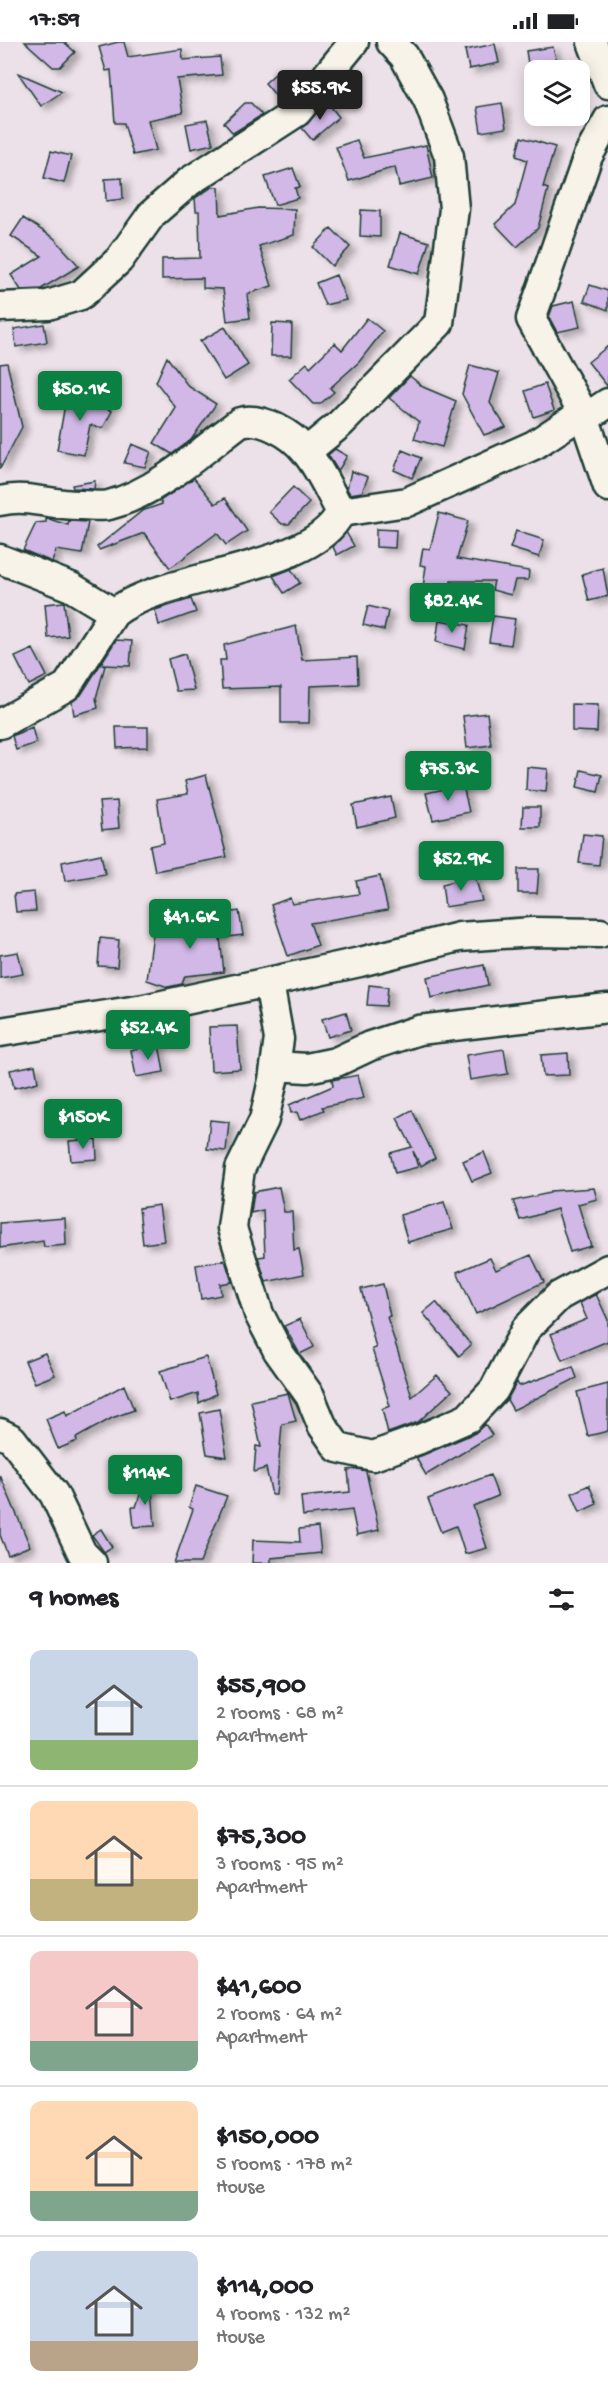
<!DOCTYPE html>
<html lang="en">
<head>
<meta charset="utf-8">
<style>
  body { margin:0; font-family:"Gochi Hand",sans-serif; background:#f2f2f2; color:#202124; height:100vh; display:flex; flex-direction:column; font-size:22px; white-space:nowrap }
  * { box-sizing:border-box; margin:0 }
  p { font-size:20px; color:#757577 }
  .icon { flex:none; width:33px; height:33px; fill:none; stroke:currentColor; stroke-width:2; stroke-linecap:round; stroke-linejoin:round }
  .map { position:relative; height:1521px; overflow:hidden }
  .panel { display:flex; flex-direction:column; background:#fff; flex:1 }
  .panel>* { flex:none }
  .fabs { position:absolute; left:524px; top:18px; display:grid; gap:12px }
  .fabs a { display:grid; place-items:center; width:66px; height:66px; border-radius:12px; background:#fff; box-shadow:0 3px 15px #0003; font-size:30px }
  .price { position:absolute; translate:-50% -51px; padding:0 14px; border-radius:6px; background:#0b8043; color:#fff; font-size:20px; line-height:39px; filter:drop-shadow(0 2px 3px #0008) }
  .price::after { content:''; position:absolute; left:50%; top:36px; width:18px; height:14px; margin-left:-9px; background:inherit; clip-path:polygon(0 0,100% 0,50% 100%) }
  .price.on { background:#222; color:#fff }
  ul { padding:0; list-style:none }
  li { display:flex; align-items:center; gap:18px; height:150px; padding:0 30px }
  li+li { border-top:2px solid #e0e0e0 }
  li span { display:grid; place-items:center; flex:none; width:168px; height:120px; border-radius:12px; color:#555 }
  li>.icon { margin-inline-start:auto }
  span .icon { width:72px; height:72px; fill:#fffc; stroke-width:1 }
  li b { font-size:26px }
  h2 { display:flex; justify-content:space-between; align-items:center; height:72px; padding:0 30px; font-size:26px }
  .status { display:flex; justify-content:space-between; align-items:center; height:42px; padding:0 30px; background:#fff; direction:ltr }
  .status svg { height:16px; fill:currentColor }
  .map>svg:first-child { display:block }
  .building { fill:#d1b8e7; stroke:#1f3d34; stroke-width:1.5; filter:url(#shadow) }
  .lines { fill:none; stroke-linecap:round; stroke-linejoin:round }
  .minor-casing { stroke:#1f3d34; stroke-width:33 }
  .minor { stroke:#f7f3e8; stroke-width:28 }
</style>
</head>
<body>
<div class="status"><b>17:59</b><svg viewBox="0 0 49 12"><path d="M0 12V9h3v3zM5 12V6h3v6zM10 12V3h3v9zM15 12V0h3v12zM26 1h20v11H26zM47 4h2v5h-2z"/></svg></div>
<div class="map">
<svg width="608" height="1521" viewBox="0 0 608 1521">
  <defs>
    <filter id="shadow"><feDropShadow dx="6" dy="4" stdDeviation="3" flood-color="#0004"/></filter>
  </defs>
  <rect width="100%" height="100%" fill="#ece1e8"/>
  <filter id="ink" filterUnits="userSpaceOnUse"><feTurbulence type="fractalNoise" baseFrequency=".0167" numOctaves="2"/><feDisplacementMap in="SourceGraphic" scale="12" xChannelSelector="R" yChannelSelector="G"/><feConvolveMatrix kernelMatrix="1 2 1 2 8 2 1 2 1" color-interpolation-filters="sRGB"/></filter>
  <g filter="url(#ink)">
    <path class="building" d="M25,0H64L75,10L60,25H53Z
      M118,0H124L128,15L182,7L183,18L220,15L222,33L177,37L183,71L148,78L156,108L133,113L124,81H115L111,28L106,29L99,5Z
      M495,2L499,21L469,27L465,8Z
      M553,5L559,28H529L526,9Z
      M289,29L292,50L281,60L265,41L277,30Z
      M18,31L62,50L41,64Z
      M327,60L339,75L312,98L302,86Z
      M245,61H251L262,73L233,91L224,81Z
      M502,61L506,86L481,90L477,65Z
      M207,78L213,102L191,107L186,82Z
      M521,95L555,105L543,145L548,147L538,186L517,205L495,182L515,163L527,118L516,114Z
      M357,98L364,116L426,103L433,136L399,144L395,125L349,139L336,105Z
      M51,109L71,114L64,141L44,136Z
      M293,126L300,145L295,146L298,156L275,163L265,135Z
      M122,136L123,157L106,159L105,137Z
      M212,145H219L220,173L258,166L295,167L294,193L259,204L272,244L247,252L250,276L227,279L223,247L203,246V236L162,237V217L200,216L199,169H196L195,156Z
      M361,168L380,169V195L360,194Z
      M23,176L54,196L79,224L41,247L21,248L11,233L42,214L11,194Z
      M331,186L350,205L332,224L313,205Z
      M400,191L429,200L419,232L390,223Z
      M336,233L346,258L325,263L316,241Z
      M590,243L608,249V268L584,259Z
      M574,259L580,285L557,290L549,275L553,264Z
      M367,276L383,289L359,320L330,346L334,350L320,362H313L289,337L307,321L310,325L335,301L342,308Z
      M272,281L292,282L291,314H271Z
      M44,282L47,300L16,305L14,287Z
      M225,285L248,323L224,338L200,299Z
      M608,304V345L588,320Z
      M167,315L188,344L216,362L191,398L172,412L154,401L176,366L156,340Z
      M7,321L22,385L0,427V322Z
      M470,323L499,331L490,361L506,385L484,393L462,352Z
      M410,334L423,345L456,359L442,405L414,397L419,380L389,356Z
      M545,342L554,368L534,375L525,349Z
      M68,345L112,369L103,386L90,383L84,413L57,408Z
      M132,402L151,410L145,425L124,421Z
      M335,407L347,414L338,429L328,413Z
      M402,408L421,416L412,436L394,428Z
      M351,429L368,435L362,450L350,452L347,447Z
      M194,436L215,462L225,456L247,489L226,503L217,491L170,526L144,491L99,508L97,505L142,469L162,462L160,459Z
      M95,439L94,447L73,446L72,443Z
      M293,445L309,461L289,482H282L269,470Z
      M439,471L468,479L457,517L529,529L528,538H515L511,553L492,548L494,539H451L449,555L422,552L426,524L420,523L423,506L430,507Z
      M46,476L68,483L69,479L88,480L82,512L56,508L52,520L23,508L36,481L46,480Z
      M376,487L396,488L395,506L376,505Z
      M516,489L544,498L539,515L510,506Z
      M346,490L354,504L337,513L333,505Z
      M603,526L608,554L589,559L582,532Z
      M291,527L300,541L284,551L273,534Z
      M191,557L196,570L159,583L155,568Z
      M64,560L68,594L48,596L45,562Z
      M368,564L388,569L384,588L363,583Z
      M493,574L515,577L511,603L489,600Z
      M439,578L469,583L465,607L436,600Z
      M296,584L302,618L357,615L358,642L310,644L309,681H281V645L222,647L220,618H226L224,603Z
      M116,598L132,599L130,624L102,623L105,624L96,656L98,666L74,673L72,660L81,653Z
      M33,607L47,634L29,643L15,615Z
      M185,612L194,648L176,649L168,617Z
      M572,662L598,663L597,690L572,689Z
      M487,671L491,703L467,706L463,674Z
      M32,685L36,701L16,708L12,694Z
      M116,685H148V705L117,706Z
      M527,725L548,727L546,750L526,748Z
      M581,728L602,733L598,750L577,745Z
      M206,733L227,815L155,829L150,804L164,801L157,757L188,752L185,739Z
      M463,743L469,770L433,778L426,751Z
      M391,755L395,776L357,785L353,763Z
      M117,759L119,786L102,788L99,760Z
      M523,765H540V785H522Z
      M583,792L602,794L599,823L579,821Z
      M101,812L105,832L65,839L62,820Z
      M518,827H539L537,851H518Z
      M380,834L388,868L310,881L318,903L288,914L271,863L290,856L292,862L359,852L356,839Z
      M475,834L482,859L445,865L442,842Z
      M34,850L36,869L16,870L14,852Z
      M239,869L243,893L220,896L224,930L185,934L182,942L168,945L147,938L154,883L209,891L206,874Z
      M100,896L119,898L117,925L98,924Z
      M18,910L23,932L0,936V913Z
      M484,923L488,943L431,956L427,935Z
      M369,943L388,945L386,964L367,963Z
      M346,970L351,988L328,995L322,977Z
      M237,984L240,1027L211,1029L209,985Z
      M159,1002L164,1030L136,1035L131,1008Z
      M504,1007L508,1032L470,1038L466,1013Z
      M568,1011L569,1033L543,1034L541,1013Z
      M35,1023L38,1040L14,1046L10,1028Z
      M358,1033L364,1056L322,1065L324,1068L300,1078L297,1070L291,1071L289,1063L333,1044L332,1038Z
      M412,1068L435,1116L421,1124L413,1109L418,1125L395,1131L390,1111L412,1105L397,1076Z
      M210,1078L229,1080L226,1109L207,1107Z
      M96,1097L97,1117L71,1119L69,1099Z
      M484,1110L492,1131L472,1139L463,1119Z
      M279,1145L284,1170H292L294,1208L299,1207L304,1232L266,1240L258,1215L265,1214L263,1168L251,1171L254,1150Z
      M594,1146L597,1157L578,1162L591,1204L570,1210L557,1167L520,1178L513,1159L550,1151V1149Z
      M444,1160L453,1187L408,1200L400,1173Z
      M159,1163L164,1199L143,1202L139,1166Z
      M65,1176L66,1203L44,1205L43,1199L0,1206V1181Z
      M531,1213L544,1240L476,1272L457,1230L490,1216L496,1228Z
      M225,1218L232,1240L220,1242L221,1253L201,1257L196,1223Z
      M383,1242L390,1274L387,1275L412,1355L437,1333L452,1349L418,1380L388,1391L382,1367L390,1364L372,1307L376,1306L361,1247Z
      M596,1252L608,1278V1299L562,1318L551,1292L587,1277L580,1261Z
      M436,1260L471,1303L459,1314L423,1271Z
      M300,1277L314,1305L300,1312L284,1284Z
      M45,1311L55,1333L35,1341L25,1319Z
      M206,1315L216,1352L199,1361L198,1351L170,1360L160,1329Z
      M573,1325L577,1336L513,1368L507,1358L517,1340L519,1344Z
      M608,1342V1389L588,1394L577,1350Z
      M124,1343L134,1368L112,1376L76,1396L77,1399L58,1407L46,1377L65,1369L67,1374Z
      M288,1351L296,1379L282,1382L276,1453H272L266,1426L254,1430L256,1404L261,1405L251,1359Z
      M219,1367L227,1415L207,1412L200,1371Z
      M485,1382L492,1393L426,1433L416,1416L475,1391Z
      M150,1423L155,1484L134,1485L132,1465H136Z
      M357,1427L366,1429L379,1488L357,1493L352,1468L303,1474L301,1455L350,1450L348,1428Z
      M0,1433L30,1504L8,1513L0,1493Z
      M490,1433L498,1454L473,1464L487,1506L465,1512L456,1484L441,1490L428,1457Z
      M589,1443L597,1462L580,1470L572,1451Z
      M196,1444L227,1454L200,1521H174L193,1467L189,1465Z
      M318,1485L321,1511L271,1516V1521H252L253,1498L300,1500L299,1487Z
      M101,1487L112,1505L104,1510L92,1493Z"/>
    <g class="lines">
      <defs>
        <path id="minor" d="M592,0L608,42
          M0,265L48,263L81,253L119,218L152,172L190,139L297,70L354,0
          M608,361L596,369L583,371L608,445
          M306,410L340,382L439,281L454,167L449,114L428,58L404,14L391,0
          M0,459C28,452 53,464 81,463C90,463 101,465 109,463C158,450 200,410 240,380C261,374 292,392 305,409C320,426 330,451 341,470
          M0,517L71,545L114,571
          M0,682L67,644L114,571C165,530 311,531 341,470L407,460L534,403L583,371L531,277L588,114L608,78
          M269,941L279,997L273,1038L264,1078L240,1127L232,1186L259,1272L278,1309L310,1354L322,1383L338,1406L373,1414L420,1397L468,1376L494,1348L526,1287L559,1254L608,1227
          M0,990L144,967L360,920L459,895L533,890L600,891
          M275,1024L307,1026L336,1020L370,1004L419,988L608,966
          M0,1391L12,1397L54,1452L82,1511L92,1521"/>
      </defs>
      <use href="#minor" class="minor-casing"/>
      <use href="#minor" class="minor"/>
    </g>
  </g>
</svg>
<div class="fabs">
<a><svg class="icon" aria-label="layers" viewBox="0 0 24 24"><path d="M12 4l9 5-9 5-9-5zM3 14l9 5 9-5"/></svg></a>
</div>
<b class="price on" style="left:320px;top:79px">$55.9K</b>
<b class="price" style="left:80px;top:380px">$50.1K</b>
<b class="price" style="left:452px;top:592px">$82.4K</b>
<b class="price" style="left:448px;top:760px">$75.3K</b>
<b class="price" style="left:461px;top:850px">$52.9K</b>
<b class="price" style="left:190px;top:908px">$41.6K</b>
<b class="price" style="left:148px;top:1019px">$52.4K</b>
<b class="price" style="left:83px;top:1108px">$150K</b>
<b class="price" style="left:145px;top:1464px">$114K</b>
</div>
<section class="panel">
<h2>9 homes<svg class="icon" aria-label="filters" viewBox="0 0 24 24"><path d="M4 7h16M4 17h16"/><circle cx="9" cy="7" r="2"/><circle cx="15" cy="17" r="2"/></svg></h2>
<ul>
<li><span style="background:linear-gradient(#c9d6e8 75%,#8fb573 0)"><svg class="icon" aria-label="home" viewBox="0 0 24 24"><path d="M3 11l9-7 9 7M6 9v11h12V9"/></svg></span><div><b>$55,900</b><p>2 rooms · 68 m²</p><p>Apartment</p></div></li>
<li><span style="background:linear-gradient(#ffd9b3 65%,#c2b280 0)"><svg class="icon" aria-label="home" viewBox="0 0 24 24"><path d="M3 11l9-7 9 7M6 9v11h12V9"/></svg></span><div><b>$75,300</b><p>3 rooms · 95 m²</p><p>Apartment</p></div></li>
<li><span style="background:linear-gradient(#f6c9c9 75%,#7fa58c 0)"><svg class="icon" aria-label="home" viewBox="0 0 24 24"><path d="M3 11l9-7 9 7M6 9v11h12V9"/></svg></span><div><b>$41,600</b><p>2 rooms · 64 m²</p><p>Apartment</p></div></li>
<li><span style="background:linear-gradient(#ffd9b3 75%,#7fa58c 0)"><svg class="icon" aria-label="home" viewBox="0 0 24 24"><path d="M3 11l9-7 9 7M6 9v11h12V9"/></svg></span><div><b>$150,000</b><p>5 rooms · 178 m²</p><p>House</p></div></li>
<li><span style="background:linear-gradient(#c9d6e8 75%,#b9a48a 0)"><svg class="icon" aria-label="home" viewBox="0 0 24 24"><path d="M3 11l9-7 9 7M6 9v11h12V9"/></svg></span><div><b>$114,000</b><p>4 rooms · 132 m²</p><p>House</p></div></li>
</ul>
</section>
</body>
</html>
